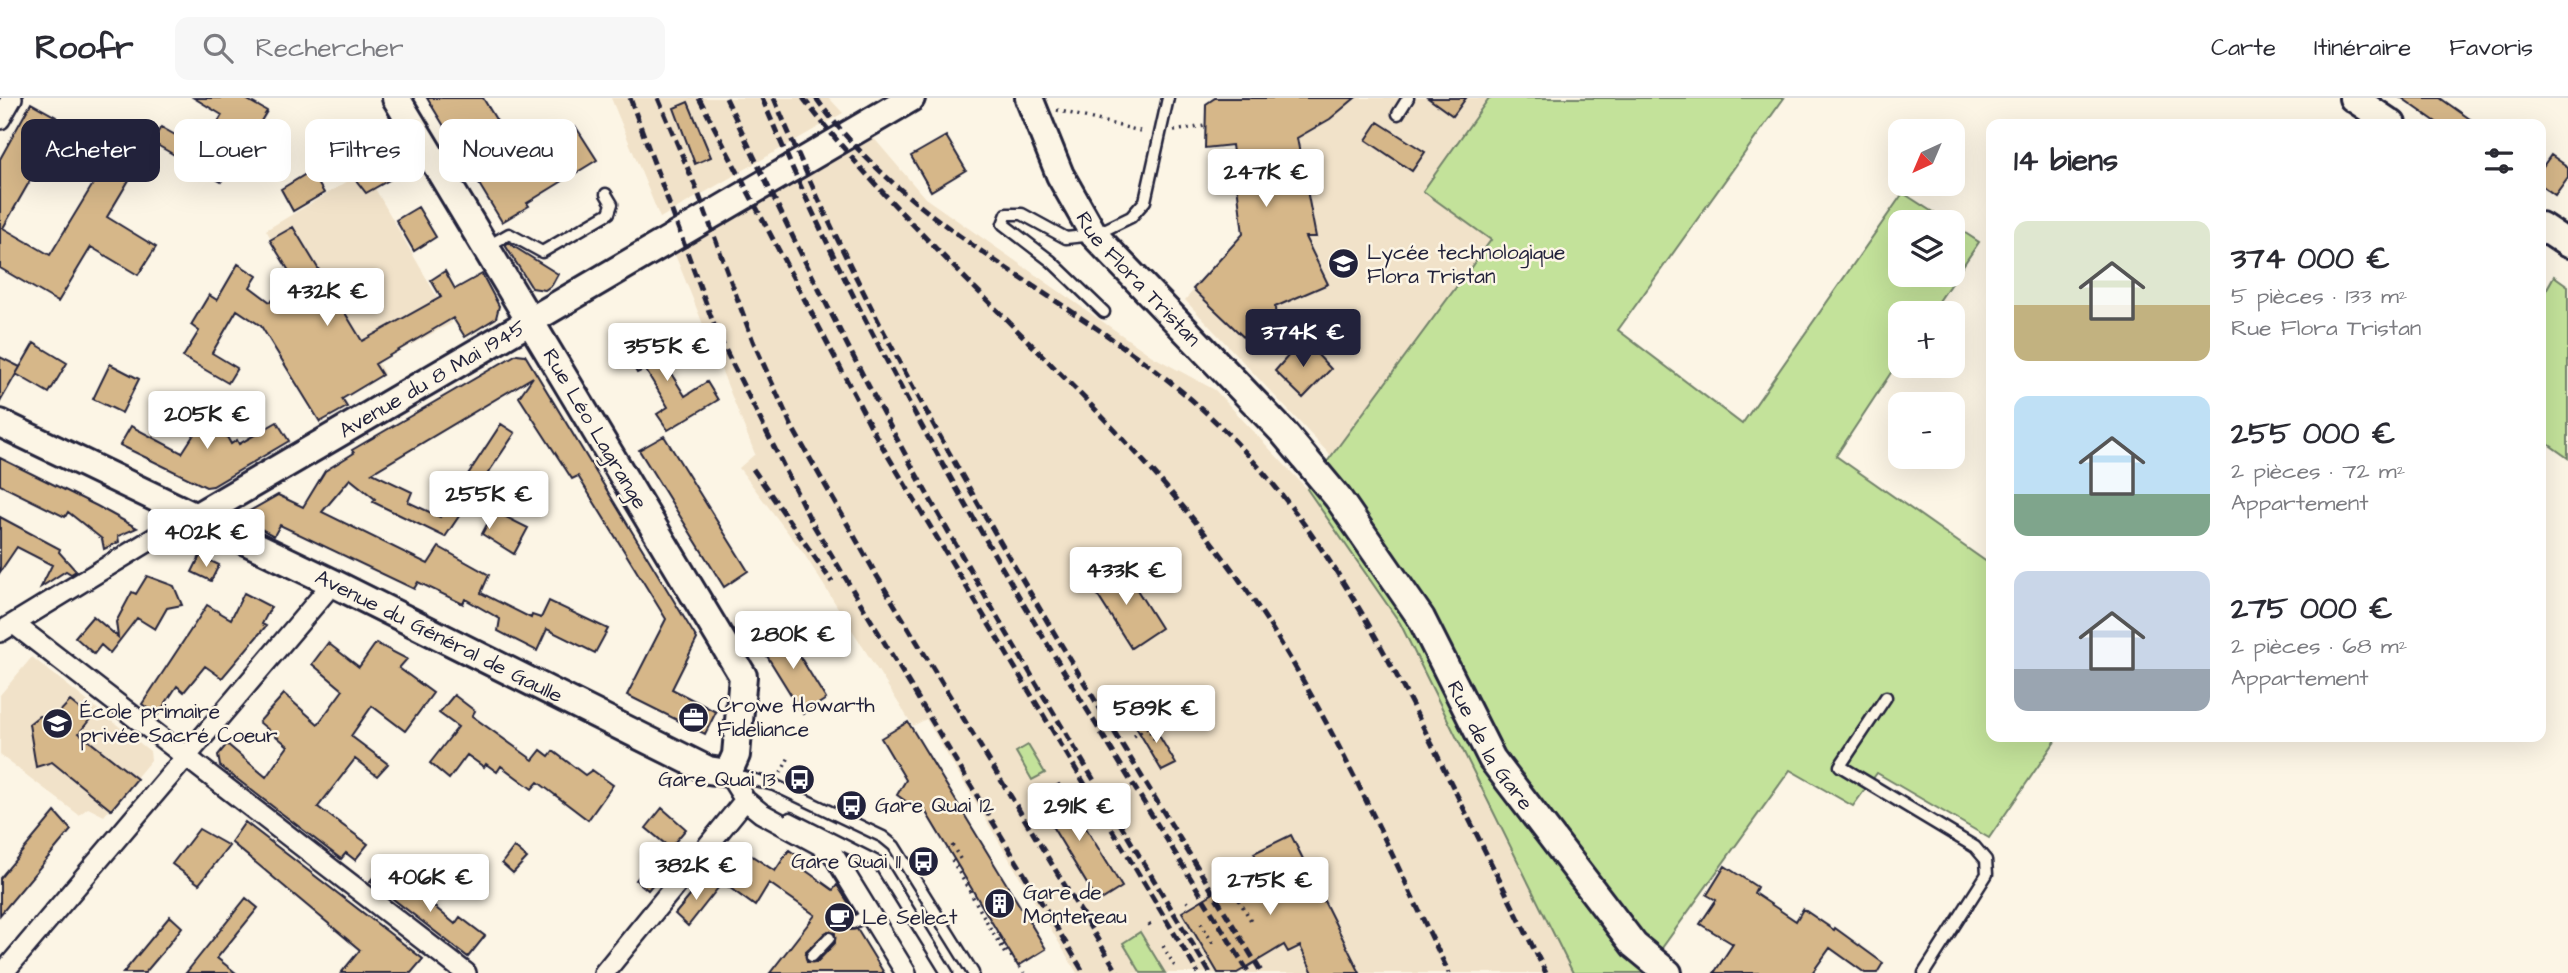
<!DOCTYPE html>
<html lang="fr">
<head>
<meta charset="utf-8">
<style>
  body { margin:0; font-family:"Architects Daughter",sans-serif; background:#f7f7f7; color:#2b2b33; height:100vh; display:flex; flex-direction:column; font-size:26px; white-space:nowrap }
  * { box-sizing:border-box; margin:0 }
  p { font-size:23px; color:#7c7c81 }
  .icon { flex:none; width:38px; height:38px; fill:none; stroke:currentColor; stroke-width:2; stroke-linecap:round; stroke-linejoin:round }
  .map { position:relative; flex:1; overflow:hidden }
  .side { position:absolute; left:1986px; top:21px; width:560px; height:623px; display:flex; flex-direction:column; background:#fff; border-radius:14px; box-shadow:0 7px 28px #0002 }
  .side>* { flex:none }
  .banner { position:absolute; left:21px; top:21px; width:665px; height:63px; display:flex; gap:14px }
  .needle { width:46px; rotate:224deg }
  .controls { position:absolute; left:1888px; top:21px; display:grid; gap:14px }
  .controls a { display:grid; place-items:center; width:77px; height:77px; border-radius:14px; background:#fff; box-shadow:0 7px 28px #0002; font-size:35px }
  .price { position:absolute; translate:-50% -60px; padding:0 16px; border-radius:7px; background:#fff; color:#222; font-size:23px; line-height:46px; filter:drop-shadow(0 2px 4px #0008) }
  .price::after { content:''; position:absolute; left:50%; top:42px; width:21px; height:16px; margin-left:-10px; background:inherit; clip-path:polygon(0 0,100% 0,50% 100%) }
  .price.selected { background:#22223b; color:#fff }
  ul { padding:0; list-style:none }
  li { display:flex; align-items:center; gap:21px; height:175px; padding:0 28px }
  li span { display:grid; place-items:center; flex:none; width:196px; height:140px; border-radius:14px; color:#555 }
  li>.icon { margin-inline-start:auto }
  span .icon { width:84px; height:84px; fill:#fffc; stroke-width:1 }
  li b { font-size:30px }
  h2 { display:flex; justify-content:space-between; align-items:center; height:84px; padding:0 28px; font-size:30px }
  .chip { padding:0 24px; border-radius:14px; background:#fff; box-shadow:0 7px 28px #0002; font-size:24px; line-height:63px }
  .chip.selected { background:#22223b; color:#fff }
  header { display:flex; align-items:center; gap:42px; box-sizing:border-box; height:98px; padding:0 35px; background:#fff; border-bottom:2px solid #e1e1e2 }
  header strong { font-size:33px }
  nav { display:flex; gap:38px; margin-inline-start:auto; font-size:24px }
  .search { width:490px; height:63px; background:#f7f7f7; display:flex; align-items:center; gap:18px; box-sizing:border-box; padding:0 24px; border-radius:14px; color:#7c7c81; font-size:26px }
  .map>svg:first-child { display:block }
  .built { fill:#f1e2c9 }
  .green { fill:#c3e29a; stroke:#72826a; stroke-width:2 }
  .building { fill:#d6b789; stroke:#22223b; stroke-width:2; fill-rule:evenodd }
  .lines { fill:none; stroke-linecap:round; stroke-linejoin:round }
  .lane-casing { stroke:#22223b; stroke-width:15 }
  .street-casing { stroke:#22223b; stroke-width:24 }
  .secondary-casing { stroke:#22223b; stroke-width:32 }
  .path { stroke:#22223b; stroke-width:3.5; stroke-dasharray:2 5; stroke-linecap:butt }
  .lane { stroke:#fcf5e5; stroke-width:10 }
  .street { stroke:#fcf5e5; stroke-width:19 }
  .secondary { stroke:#fcf5e5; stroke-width:26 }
  .rail { stroke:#22223b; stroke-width:5; stroke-dasharray:10 5; stroke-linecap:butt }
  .labels { text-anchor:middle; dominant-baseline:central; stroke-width:5; stroke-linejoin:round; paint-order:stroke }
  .poi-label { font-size:21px; fill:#22223b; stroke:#fcf5e5; text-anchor:start }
  .street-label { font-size:21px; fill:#22223b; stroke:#fcf5e5 }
</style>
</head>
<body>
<header>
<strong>Roofr</strong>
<div class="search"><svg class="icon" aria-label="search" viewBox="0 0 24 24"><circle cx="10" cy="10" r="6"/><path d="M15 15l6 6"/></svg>Rechercher</div>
<nav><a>Carte</a><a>Itinéraire</a><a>Favoris</a></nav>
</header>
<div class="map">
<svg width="2568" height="875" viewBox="0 0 2568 875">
  <rect width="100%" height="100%" fill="#fcf5e5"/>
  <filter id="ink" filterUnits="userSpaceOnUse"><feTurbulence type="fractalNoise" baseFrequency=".0143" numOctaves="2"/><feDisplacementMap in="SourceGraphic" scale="14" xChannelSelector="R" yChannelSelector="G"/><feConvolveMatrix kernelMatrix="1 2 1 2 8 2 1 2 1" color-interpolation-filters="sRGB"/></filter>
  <g filter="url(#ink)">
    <path class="built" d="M611,0H829L843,15L660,120Z
      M1215,0H1488L1424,93L1491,142L1331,358L1185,202L1243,136L1232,48L1205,50L1206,6Z
      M872,38L925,100L1152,258L1215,292L1307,391L1400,525L1573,875H1077L926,621L913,628L804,456L739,370L755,356L674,154Z
      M365,73L452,225L378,264L384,276L358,292L266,132Z
      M32,559L150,653L151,662L104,718L88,710L79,717L0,657V597Z"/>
    <path class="green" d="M1489,0H1784L1618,232L1742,326L1903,95L1948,124H1900V177H1953V127L1979,144L1931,215H1900V261L1836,358L1991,467L1992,639H2058L1989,740L1877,675L1853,708L1790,672L1644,875H1573L1400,525L1307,391L1491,142L1423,93Z
      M2554,178L2568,188V360L2541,341V201Z
      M1028,647L1045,675L1032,682L1016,654Z
      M1140,834L1165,875H1141L1123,845Z"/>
    <path class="building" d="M194,0H244L267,13L233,70L231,68L221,84L152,44L161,29L202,52L222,17Z
      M427,0H483L521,63L576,29L597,62L527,105L529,108L502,124Z
      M1215,0H1355L1330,21L1297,40L1316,139H1305L1328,186L1275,209L1276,229L1255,250L1193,191L1243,136L1232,47L1205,50L1206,6Z
      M1428,0H1466L1453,18Z
      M2402,0H2440L2477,26H2439Z
      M688,4L711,59L695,66L674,10Z
      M31,5L56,19L33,63L39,67L3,130L50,157L107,63L132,77L107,119L156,149L138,177L91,149L58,204L0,170V61Z
      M1378,24L1425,54L1412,73L1366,42Z
      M393,34L416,67L366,95L335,55L357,42L364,51Z
      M946,38L966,72L931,93L911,58Z
      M2551,57L2568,69V79L2555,97L2541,87V71Z
      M311,73L324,95L293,113L281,91Z
      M418,109L436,139L414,153L396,122Z
      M293,129L362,243L441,199L431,182L445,173L455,191L482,176L499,208L496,220L465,239L453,220L375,266L382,277L342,301L347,309L320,324L261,228L237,212L212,255L237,270L228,285L183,259L199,233L191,227L209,197L217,202L238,166L257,178L250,189L270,204L284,194L313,212L270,142Z
      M508,145L558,176L552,187L545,192L532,190L505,147Z
      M646,235L685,298L707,284L718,302L668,332L657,316L668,309L645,271L637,275L621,247Z
      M1303,241L1331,271L1303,300L1275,273Z
      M34,245L67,265L49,295L16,276L0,304V259L20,269L16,276Z
      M517,256L525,257L697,541L672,591L716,614L705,636L627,597L666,521L578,378L572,381L519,299L533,279L372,375L412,394L408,404L440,419L501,326L515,335L445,439L373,404L375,401L350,381L322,414L428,466L439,449L489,477L481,495L531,520L532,517L541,520L549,503L608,531L595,555L547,531L537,553L498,533L500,521L465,501L463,506L418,484L414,491L280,427L274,438L239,419L278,397L303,409L325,373L354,355L352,352Z
      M110,266L139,281L122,315L93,301Z
      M211,310L231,346L237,342L239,346L277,324L289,343L213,388L206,389L120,347L131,328L182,355Z
      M664,338L748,473L724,489L639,352Z
      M0,360L97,408L137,430L118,438L119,444L104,451L102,441L68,414L65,419L0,387Z
      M494,413L528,430L514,456L482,436Z
      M0,419L60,451L59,454L76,473L71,476L66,473L41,489L52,467L17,449L0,474Z
      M200,458L219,467L211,483L192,474Z
      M1122,468L1161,530L1131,550L1091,487Z
      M147,478L174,488L182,507L167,510L155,531L137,520L110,555L101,547L94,556L75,539L93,518L118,539L116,524L132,494L136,496Z
      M244,495L271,509L262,526L266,528L222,580L205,568L184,594L177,588L157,618L142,606L200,518L207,507L231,521Z
      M783,531L826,601L803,616L759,545Z
      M328,545L359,569L376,545L407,561L399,570L433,595L405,633L372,608L351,638L388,666L377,678L355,661L318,709L368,746L355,762L346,755L341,761L220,668L218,657L227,646L266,679L288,648L259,624L284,596L318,626L343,592L312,566Z
      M454,597L475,613L472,618L533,662L541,652L549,658L553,653L585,677L592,672L613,687L588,722L538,684L532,691L501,668L497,674L486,666L484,669L467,657L449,681L430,665L458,629L439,615Z
      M70,603L91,620L79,635L137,681L111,712L52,664L36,669L29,626L39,618L55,619Z
      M1149,621L1176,666L1162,673L1136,629Z
      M908,624L1046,851L1018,868L921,706L907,704L897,697L906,682L881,640Z
      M1059,686L1122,789L1098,804L1035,700Z
      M662,710L686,731L670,750L646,730Z
      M55,714L71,732L0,817V780Z
      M245,724L423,861L411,875H341L360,852L231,744Z
      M199,731L229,748L199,786L172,766Z
      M1291,737L1360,875H1313L1300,848L1288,854L1284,847L1237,875H1218L1182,814L1260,767L1254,755Z
      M514,749L527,760L513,775L502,765Z
      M740,750L775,773L789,752L809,766L805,772L833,792L837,787L855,815L847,821L846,828L850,832L857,831L884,875H770L815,817L769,785L755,808L719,782ZM828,833L835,835V845L817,864H807L806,853Z
      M653,761L665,772L648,792L636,782Z
      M1725,768L1757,789L1754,795L1796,823L1803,811L1834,832L1835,830L1883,865L1877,875H1865L1830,850L1812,875H1714L1733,846L1700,826L1716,802L1707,797Z
      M381,770L400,785L403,782L455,826L460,819L485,838L468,859L370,783Z
      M705,780L718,790L688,828L675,816Z
      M246,800L258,810L217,860L236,875H186Z
      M170,818L182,829L161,856L145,875H123Z"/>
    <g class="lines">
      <defs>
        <path id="lane" d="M1398,16L1408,0
          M488,148L509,136L542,154L609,115L612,106L606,96
          M1104,214L1051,163L1003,126L1007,116H1022L1066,140L1094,137L1131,119L1145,103L1168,0
          M1886,599L1840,668L1975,749L1986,762L1987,776L1924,875
          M728,675L774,687L883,739L894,748L973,875
          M790,720L879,765L947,875
          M853,825L870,815
          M812,858L829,840"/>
        <path id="street" d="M0,21L12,0
          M14,526L466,875
          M0,534L159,437L194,420
          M728,675L745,702L761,715L831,753L906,875
          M3,875L333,485
          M604,875L745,702"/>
        <g id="secondary">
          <path id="s1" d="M1029,0L1060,77L1094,137L1282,333L1338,400L1421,520L1492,661L1634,847L1668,875"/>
          <path d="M2353,0L2392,26"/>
          <path d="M2541,128L2568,146"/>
          <path id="s2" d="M0,325L333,485L708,672L728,675L736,657L743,578L396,0"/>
          <path id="s3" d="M194,420L911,0"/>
        </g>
      </defs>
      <use href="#lane" class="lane-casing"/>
      <use href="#street" class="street-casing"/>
      <use href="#secondary" class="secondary-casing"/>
      <path class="path" d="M1057,12L1140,33
        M1174,33L1205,28
        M1134,638L1147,629L1157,645
        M781,675L789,659
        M952,747L962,764
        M952,762L1005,856
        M1226,781L1229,786
        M1239,802L1253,826
        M1187,803L1190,808
        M1201,825L1215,849
        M1149,826L1152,831
        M998,841L1024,875
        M1163,848L1177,872"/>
      <use href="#lane" class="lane"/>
      <use href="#street" class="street"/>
      <use href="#secondary" class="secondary"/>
      <path class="rail" d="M630,0L717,235L811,423L1084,875
        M658,0L699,97L753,243L792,329L877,478L1118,875
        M699,0L876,338L1198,875
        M726,0C787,129 850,257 920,383C1012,549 1112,712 1210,875
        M762,0C891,308 1075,591 1249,875
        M774,0C902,308 1090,590 1262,875
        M803,0C924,157 1083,281 1206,437C1310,568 1376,726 1449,875
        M816,0C915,139 1077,199 1201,310C1311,410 1380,540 1444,671C1478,739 1512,807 1546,875
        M753,371L832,484"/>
    </g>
  </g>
  <defs>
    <symbol id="school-disc" viewBox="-11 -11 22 22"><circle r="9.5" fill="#22223b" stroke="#fcf5e5"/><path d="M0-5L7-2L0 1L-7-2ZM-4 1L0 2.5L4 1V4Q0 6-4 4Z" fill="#fff"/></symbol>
    <symbol id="office-disc" viewBox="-11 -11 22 22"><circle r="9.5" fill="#22223b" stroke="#fcf5e5"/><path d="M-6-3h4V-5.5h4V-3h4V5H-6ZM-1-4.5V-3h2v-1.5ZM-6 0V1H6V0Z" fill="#fff"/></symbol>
    <symbol id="bus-disc" viewBox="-11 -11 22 22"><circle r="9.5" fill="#22223b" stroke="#fcf5e5"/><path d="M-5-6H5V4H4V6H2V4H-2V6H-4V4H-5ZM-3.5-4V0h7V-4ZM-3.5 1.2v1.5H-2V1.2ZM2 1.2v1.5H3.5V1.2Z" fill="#fff"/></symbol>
    <symbol id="building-disc" viewBox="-11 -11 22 22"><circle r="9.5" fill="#22223b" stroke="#fcf5e5"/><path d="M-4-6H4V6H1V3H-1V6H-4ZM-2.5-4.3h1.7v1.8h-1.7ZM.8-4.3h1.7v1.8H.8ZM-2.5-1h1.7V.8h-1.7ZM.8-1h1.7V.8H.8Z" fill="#fff"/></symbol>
    <symbol id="cafe-disc" viewBox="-11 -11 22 22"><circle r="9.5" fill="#22223b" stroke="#fcf5e5"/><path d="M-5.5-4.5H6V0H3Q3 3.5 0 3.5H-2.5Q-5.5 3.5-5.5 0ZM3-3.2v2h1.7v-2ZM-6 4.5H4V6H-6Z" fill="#fff"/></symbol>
  </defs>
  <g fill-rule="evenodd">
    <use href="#school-disc" x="1326" y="148" width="35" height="35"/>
    <use href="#office-disc" x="676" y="602" width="35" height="35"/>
    <use href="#school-disc" x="40" y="608" width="35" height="35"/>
    <use href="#bus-disc" x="782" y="664" width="35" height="35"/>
    <use href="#bus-disc" x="834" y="690" width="35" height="35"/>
    <use href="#bus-disc" x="906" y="746" width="35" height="35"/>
    <use href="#building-disc" x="982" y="788" width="35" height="35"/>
    <use href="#cafe-disc" x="822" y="802" width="35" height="35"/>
  </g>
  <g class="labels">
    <g class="poi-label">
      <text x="1367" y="154">Lycée technologique<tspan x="1367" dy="24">Flora Tristan</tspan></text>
      <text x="717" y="607">Crowe Howarth<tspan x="717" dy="24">Fideliance</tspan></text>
      <text x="80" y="613">École primaire<tspan x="80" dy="24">privée Sacré Coeur</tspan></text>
      <text x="776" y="681" text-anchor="end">Gare Quai 13</text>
      <text x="875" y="707">Gare Quai 12</text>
      <text x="901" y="763" text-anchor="end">Gare Quai 11</text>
      <text x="1023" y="794">Gare de<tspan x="1023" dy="24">Montereau</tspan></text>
      <text x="862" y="819">Le Select</text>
    </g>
    <g class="street-label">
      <text stroke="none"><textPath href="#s1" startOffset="214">Rue Flora Tristan</textPath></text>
      <text stroke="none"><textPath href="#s3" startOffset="276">Avenue du 8 Mai 1945</textPath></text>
      <text transform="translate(595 331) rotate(59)">Rue Léo Lagrange</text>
      <text stroke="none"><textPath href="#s2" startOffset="488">Avenue du Général de Gaulle</textPath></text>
      <text stroke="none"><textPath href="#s1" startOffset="802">Rue de la Gare</textPath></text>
    </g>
  </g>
</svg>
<div class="controls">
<a><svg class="needle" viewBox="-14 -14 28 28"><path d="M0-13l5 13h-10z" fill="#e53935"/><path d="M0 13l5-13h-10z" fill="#7c7c81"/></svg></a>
<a><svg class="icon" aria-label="layers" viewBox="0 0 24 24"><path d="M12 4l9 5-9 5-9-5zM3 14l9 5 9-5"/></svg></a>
<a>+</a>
<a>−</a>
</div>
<b class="price" style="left:1266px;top:111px">247K €</b>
<b class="price" style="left:327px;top:230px">432K €</b>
<b class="price selected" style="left:1303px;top:271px">374K €</b>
<b class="price" style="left:667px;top:285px">355K €</b>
<b class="price" style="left:207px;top:353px">205K €</b>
<b class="price" style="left:489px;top:433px">255K €</b>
<b class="price" style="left:206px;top:471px">402K €</b>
<b class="price" style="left:1126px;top:509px">433K €</b>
<b class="price" style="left:793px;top:573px">280K €</b>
<b class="price" style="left:1156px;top:647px">589K €</b>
<b class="price" style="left:1079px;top:745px">291K €</b>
<b class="price" style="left:696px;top:804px">382K €</b>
<b class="price" style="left:430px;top:816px">406K €</b>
<b class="price" style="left:1270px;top:819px">275K €</b>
<div class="banner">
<a class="chip selected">Acheter</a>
<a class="chip">Louer</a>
<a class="chip">Filtres</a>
<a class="chip">Nouveau</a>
</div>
<section class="side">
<h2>14 biens<svg class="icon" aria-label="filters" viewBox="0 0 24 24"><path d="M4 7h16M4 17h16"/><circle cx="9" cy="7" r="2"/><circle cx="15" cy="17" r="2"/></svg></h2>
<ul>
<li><span style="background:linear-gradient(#dfe7d0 60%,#c2b280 0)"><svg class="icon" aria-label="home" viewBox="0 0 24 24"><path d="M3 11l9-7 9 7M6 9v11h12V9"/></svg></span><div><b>374 000 €</b><p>5 pièces · 133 m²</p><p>Rue Flora Tristan</p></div></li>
<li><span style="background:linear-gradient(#bfe0f5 70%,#7fa58c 0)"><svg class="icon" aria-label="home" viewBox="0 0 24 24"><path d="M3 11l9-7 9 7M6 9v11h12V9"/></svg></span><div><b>255 000 €</b><p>2 pièces · 72 m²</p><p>Appartement</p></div></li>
<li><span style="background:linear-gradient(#c9d6e8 70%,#9aa5b1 0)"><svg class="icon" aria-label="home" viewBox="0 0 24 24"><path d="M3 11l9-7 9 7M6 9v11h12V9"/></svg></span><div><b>275 000 €</b><p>2 pièces · 68 m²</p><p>Appartement</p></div></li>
</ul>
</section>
</div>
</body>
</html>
